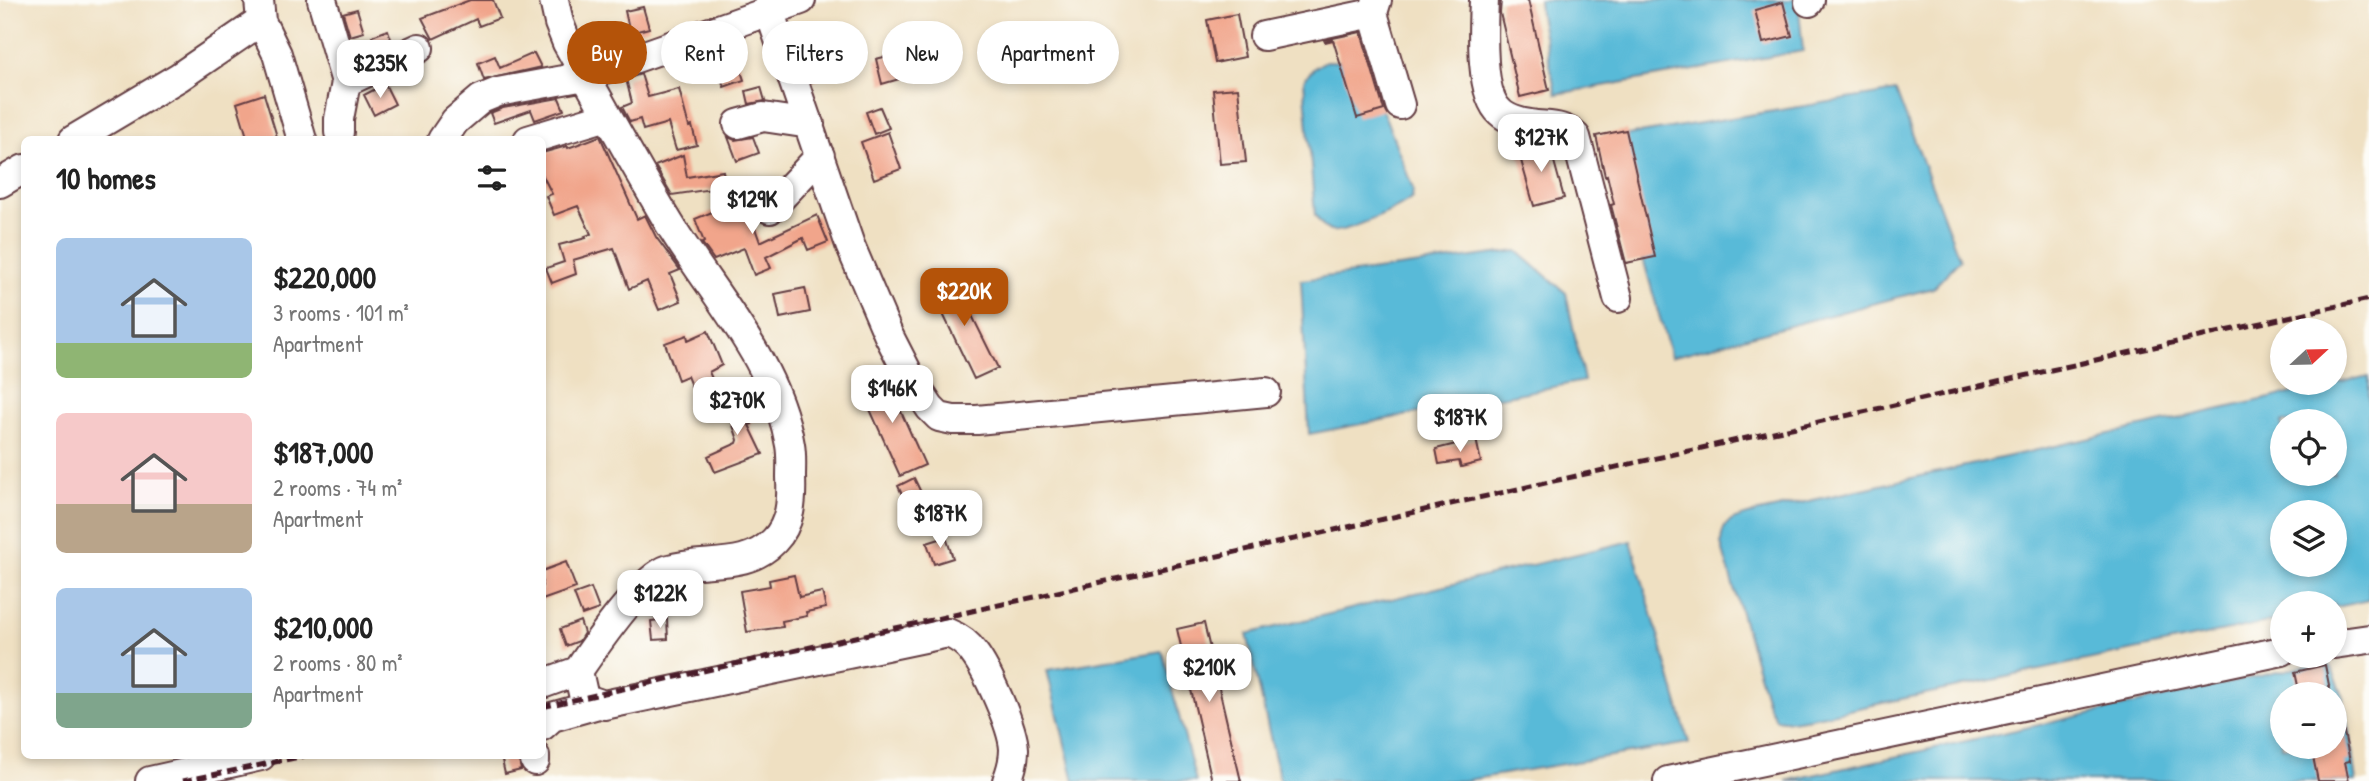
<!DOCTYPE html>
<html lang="en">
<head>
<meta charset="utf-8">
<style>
  body { margin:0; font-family:"Patrick Hand",sans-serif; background:#f2f2f2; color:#222; height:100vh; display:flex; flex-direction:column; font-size:26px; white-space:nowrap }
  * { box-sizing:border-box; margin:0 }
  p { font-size:23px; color:#767676 }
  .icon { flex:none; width:38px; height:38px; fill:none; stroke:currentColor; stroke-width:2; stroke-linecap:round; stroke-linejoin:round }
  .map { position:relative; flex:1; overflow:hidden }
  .panel { position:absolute; left:21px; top:136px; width:525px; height:623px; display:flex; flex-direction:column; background:#fff; border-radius:10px; box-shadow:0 4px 10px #0003 }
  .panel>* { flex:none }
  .banner { position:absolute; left:567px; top:21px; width:665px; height:63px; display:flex; gap:14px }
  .needle { width:46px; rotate:68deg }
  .buttons { position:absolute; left:2270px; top:318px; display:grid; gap:14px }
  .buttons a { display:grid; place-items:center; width:77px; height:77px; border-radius:50%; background:#fff; box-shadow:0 4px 10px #0003; font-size:35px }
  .price { position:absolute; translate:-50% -60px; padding:0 16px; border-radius:14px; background:#fff; color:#222; font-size:23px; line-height:46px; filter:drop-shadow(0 2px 4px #0008) }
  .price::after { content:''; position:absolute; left:50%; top:42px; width:21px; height:16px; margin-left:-10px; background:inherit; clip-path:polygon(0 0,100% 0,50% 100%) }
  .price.active { background:#b45309; color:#fff }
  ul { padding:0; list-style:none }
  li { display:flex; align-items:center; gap:21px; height:175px; padding:0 35px }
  li span { display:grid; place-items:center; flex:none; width:196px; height:140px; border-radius:10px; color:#555 }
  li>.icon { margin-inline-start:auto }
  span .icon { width:84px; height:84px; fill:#fffc; stroke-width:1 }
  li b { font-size:30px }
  h2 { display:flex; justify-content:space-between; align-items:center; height:84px; padding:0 35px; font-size:30px }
  .pill { padding:0 24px; border-radius:32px; background:#fff; box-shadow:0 4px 10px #0003; font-size:24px; line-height:63px }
  .pill.active { background:#b45309; color:#fff }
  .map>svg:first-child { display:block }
  .water { fill:#59bad8; stroke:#526c82; stroke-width:2; fill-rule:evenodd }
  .building { fill:#f1a58b }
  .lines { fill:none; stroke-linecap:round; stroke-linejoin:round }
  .minor-casing { stroke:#633c42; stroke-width:32 }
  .minor { stroke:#fff; stroke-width:28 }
  .rail { stroke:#4a1f2b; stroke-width:5; stroke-dasharray:10 5; stroke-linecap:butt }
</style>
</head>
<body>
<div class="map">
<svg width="2369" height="781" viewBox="0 0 2369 781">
  <rect width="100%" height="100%" fill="#fdfcf7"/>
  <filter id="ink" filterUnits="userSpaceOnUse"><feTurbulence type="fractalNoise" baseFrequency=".0143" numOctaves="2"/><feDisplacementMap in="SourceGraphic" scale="14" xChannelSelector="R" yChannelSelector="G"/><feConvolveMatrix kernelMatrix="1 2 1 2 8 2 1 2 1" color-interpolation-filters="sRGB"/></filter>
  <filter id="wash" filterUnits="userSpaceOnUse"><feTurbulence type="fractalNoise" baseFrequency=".00686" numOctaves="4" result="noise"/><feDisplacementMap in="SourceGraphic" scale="28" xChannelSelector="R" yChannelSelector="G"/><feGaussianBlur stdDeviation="1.57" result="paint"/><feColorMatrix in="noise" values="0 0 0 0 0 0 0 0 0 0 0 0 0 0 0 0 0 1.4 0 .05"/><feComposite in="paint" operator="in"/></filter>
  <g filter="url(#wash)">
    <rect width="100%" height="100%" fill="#efe0c2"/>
    <path class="water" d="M1539,0H1798L1803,51L1556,94L1540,15Z
      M1326,61L1360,62L1386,119L1413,189L1412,198C1401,208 1344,234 1330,231C1323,228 1319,221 1315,215L1304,80L1314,68Z
      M1896,91L1960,260L1933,288L1671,357L1609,138Z
      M1517,251L1566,293L1584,381L1309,434L1301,280Z
      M2369,376V600L2335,607L2334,604H2282V619L1811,718L1791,721L1776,719L1768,705L1721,544C1722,518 1733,520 1755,513ZM2282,422H2334V474H2282ZM2282,513H2334V565H2282Z
      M1631,541L1689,743L1462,781H1280L1247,634Z
      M1162,651L1196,781H1074L1047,670Z
      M2323,662L2328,663C2350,696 2350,744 2356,781H1786ZM2282,695H2334V747H2282Z"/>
    <g id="blocks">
      <path class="building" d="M470,0H493L500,18L479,26L476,19L433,39L422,18Z
        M1501,0H1528L1549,90L1520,97L1500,13Z
        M1783,2L1792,36L1763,43L1755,10Z
        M643,7L649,28L630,33L625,11Z
        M357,9L364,32L350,36L343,13Z
        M1237,14L1245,57L1215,63L1207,20Z
        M388,30L392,42L376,49L372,36Z
        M1361,32L1384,110L1357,118L1333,40L1325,42L1324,40Z
        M731,42L744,80L724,87L711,49Z
        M828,52L837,73L811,82L805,64L812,61L811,59Z
        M534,53L541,67L484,80L478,63L495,56L500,68Z
        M900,53L906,77L882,84L876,59Z
        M641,74L648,97L679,89L689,127L692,126L697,145L676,150L668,123L643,130L640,119L630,122L622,107L632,103L626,79Z
        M385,84L395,104L374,115L364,95Z
        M761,87L765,101L749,104L746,91Z
        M1238,88L1246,162L1220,164L1213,90Z
        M264,94L278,140H248L237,103Z
        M559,98L564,110L535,120L531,110L494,123L490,113L503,108Z
        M880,107L889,128L874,134L866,112Z
        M1626,130L1655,257L1626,263L1611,205L1614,204L1607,175L1605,176L1596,136Z
        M888,132L901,169L874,179L861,142Z
        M600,136L637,219L645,215L656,237L680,270L670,274L681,301L659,310L647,281L629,289L614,248L573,260L576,274L552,283L546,268L564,262L559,245L586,238L585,236L591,234L578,206L554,215L546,196L552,194L542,174V153L567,146L568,148Z
        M728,137L735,140L753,137L759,153L737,161Z
        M1544,142L1549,143L1564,198L1534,206L1518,150Z
        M683,155L687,177L723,171L726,187L672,195L655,166Z
        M746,203L760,242L817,215L828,242L808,250L803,238L766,257L771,268L754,275L744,248L714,260L702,243L704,242L695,219L729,205L730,208Z
        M952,275L998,368L974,379L934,295L938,293L934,283Z
        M805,288L810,312L780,318L775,294Z
        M708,331L722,365L709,372L725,408L704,417L687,376L678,380L665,343L687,335L688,340Z
        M884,374L925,465L900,476L859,385Z
        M731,389L739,406L745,404L752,424L749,425L763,454L715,472L708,456L737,443L738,440L722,393Z
        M1476,439L1481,462L1461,467L1459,461L1439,464L1436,449Z
        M914,478L927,505L910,512L898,486Z
        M946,537L953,558L934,564L927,543Z
        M566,562L576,588L542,600V571Z
        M794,575L799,597L822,592L826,608L806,612L807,616L782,621L783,627L747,632L740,591L770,586L769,580Z
        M591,588L599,609L582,615L574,594Z
        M667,619L668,639L653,640L651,621Z
        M580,621L584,633L579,641L566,646L560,629Z
        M1204,623L1228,727L1241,781H1212L1177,629Z
        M2325,665L2331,695H2300L2295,672Z
        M2334,718H2341L2350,761L2345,762L2349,781H2318L2311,747H2334Z
        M501,756H518L521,770L505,774Z"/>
    </g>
  </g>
  <g filter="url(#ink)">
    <use href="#blocks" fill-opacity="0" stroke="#633c42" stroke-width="2"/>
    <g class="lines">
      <defs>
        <path id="minor" d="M322,0L346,82L339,119V132
          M554,0L559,23L567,43C601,104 634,164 669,223C712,294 776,361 790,445C792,456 791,467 791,477C792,500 791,524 774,541C745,571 705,558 669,569C642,577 595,646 578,671
          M769,0L772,19L850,245L888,334L911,379L930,408L939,417L953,420H977L1266,392
          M1377,0L1373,13L1400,105
          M1484,0C1483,26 1479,94 1500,112C1507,119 1521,123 1530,124C1548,127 1563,124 1576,137L1618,298
          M1809,2L1810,0
          M261,21L277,54L302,140
          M1264,36L1373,13
          M346,82L419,48
          M738,124L763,117L810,124
          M73,140L179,77L261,21L259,0
          M442,140L455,121L481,99L498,92L585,76L801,0
          M528,140L607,116
          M0,183L24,169
          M770,209L820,156
          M2334,644L2369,639
          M542,684L578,671L584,698L604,705L948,633C958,637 968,644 974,653C987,670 1013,727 1014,749C1014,760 1011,771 1007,781
          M542,726L552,717L598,704
          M535,761V756
          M150,781L261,756
          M1668,781L2282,651"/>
      </defs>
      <use href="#minor" class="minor-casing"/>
      <use href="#minor" class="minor"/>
      <path class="rail" d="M542,707L2369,299
        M183,781L304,756"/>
    </g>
  </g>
</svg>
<div class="buttons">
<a><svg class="needle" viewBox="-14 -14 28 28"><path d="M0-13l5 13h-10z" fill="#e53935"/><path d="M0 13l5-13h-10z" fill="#767676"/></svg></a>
<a><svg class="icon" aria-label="locate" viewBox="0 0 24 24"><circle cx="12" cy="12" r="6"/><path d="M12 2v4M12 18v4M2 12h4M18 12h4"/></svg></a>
<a><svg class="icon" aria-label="layers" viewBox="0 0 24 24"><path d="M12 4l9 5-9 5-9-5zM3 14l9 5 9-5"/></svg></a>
<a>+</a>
<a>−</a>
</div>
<b class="price" style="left:380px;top:100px">$235K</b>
<b class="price" style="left:1541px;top:174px">$127K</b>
<b class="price" style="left:752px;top:236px">$129K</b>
<b class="price active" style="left:964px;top:328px">$220K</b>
<b class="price" style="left:892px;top:425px">$146K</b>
<b class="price" style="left:737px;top:437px">$270K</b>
<b class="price" style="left:1460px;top:454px">$187K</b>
<b class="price" style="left:940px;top:550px">$187K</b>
<b class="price" style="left:660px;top:630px">$122K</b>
<b class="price" style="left:1209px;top:704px">$210K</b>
<div class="banner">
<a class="pill active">Buy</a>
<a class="pill">Rent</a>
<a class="pill">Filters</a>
<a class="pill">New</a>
<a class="pill">Apartment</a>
</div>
<section class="panel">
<h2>10 homes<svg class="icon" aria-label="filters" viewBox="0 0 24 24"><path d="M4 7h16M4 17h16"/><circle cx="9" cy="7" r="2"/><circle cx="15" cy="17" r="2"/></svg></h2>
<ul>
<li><span style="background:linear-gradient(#a9c7e8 75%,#8fb573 0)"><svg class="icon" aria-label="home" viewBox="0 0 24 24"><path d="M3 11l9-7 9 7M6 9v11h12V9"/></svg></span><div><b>$220,000</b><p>3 rooms · 101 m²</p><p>Apartment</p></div></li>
<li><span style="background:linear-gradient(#f6c9c9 65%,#b9a48a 0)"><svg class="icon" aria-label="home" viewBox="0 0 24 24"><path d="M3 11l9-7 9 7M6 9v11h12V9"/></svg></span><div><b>$187,000</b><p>2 rooms · 74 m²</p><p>Apartment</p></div></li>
<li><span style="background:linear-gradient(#a9c7e8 75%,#7fa58c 0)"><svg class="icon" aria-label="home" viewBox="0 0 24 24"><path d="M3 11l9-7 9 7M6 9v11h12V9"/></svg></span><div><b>$210,000</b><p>2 rooms · 80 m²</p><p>Apartment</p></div></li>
</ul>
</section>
</div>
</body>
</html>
